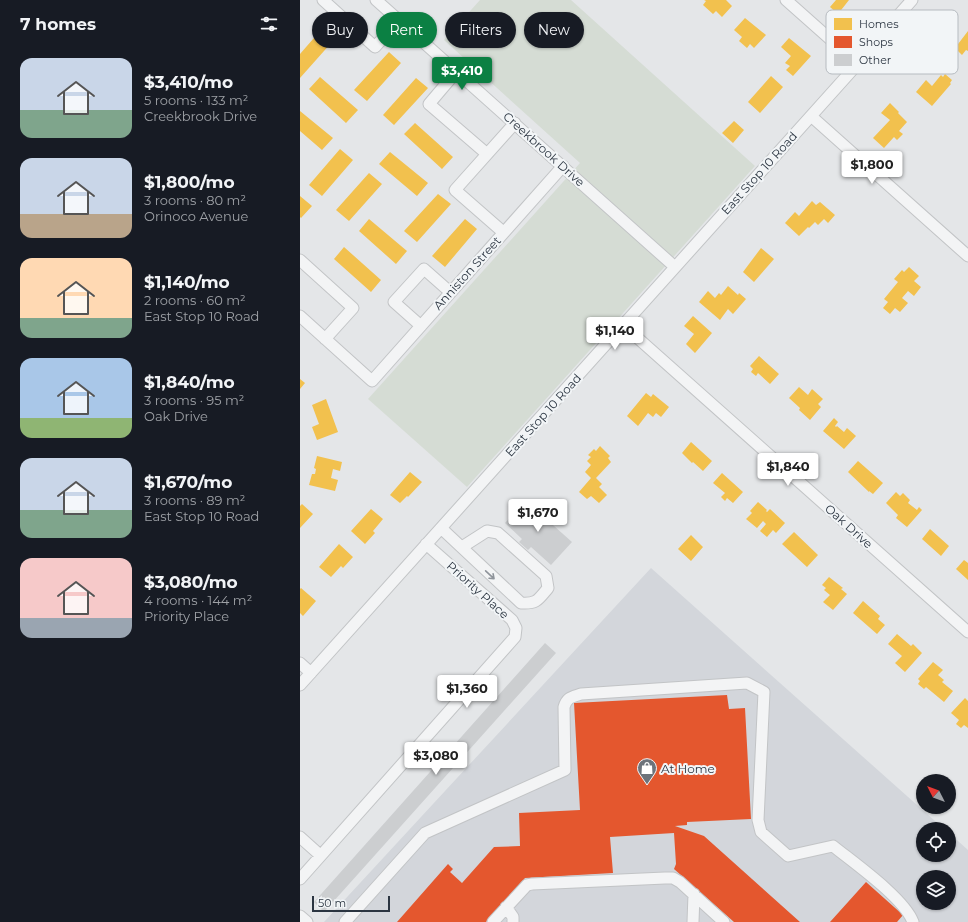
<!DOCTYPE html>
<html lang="en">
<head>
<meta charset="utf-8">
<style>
  body { margin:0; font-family:Montserrat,sans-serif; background:#20242c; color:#f1f3f6; height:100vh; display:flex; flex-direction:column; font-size:15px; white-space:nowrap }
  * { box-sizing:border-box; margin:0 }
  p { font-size:13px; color:#9ea1a6 }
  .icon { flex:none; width:22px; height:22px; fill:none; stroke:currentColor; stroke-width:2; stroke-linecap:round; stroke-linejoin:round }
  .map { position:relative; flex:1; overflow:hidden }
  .details { display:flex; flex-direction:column; background:#171b24; width:300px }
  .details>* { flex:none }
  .banner { position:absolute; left:12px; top:12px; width:380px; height:36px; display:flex; gap:8px }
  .needle { width:26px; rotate:312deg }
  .controls { position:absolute; left:616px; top:774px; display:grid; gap:8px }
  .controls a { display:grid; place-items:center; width:40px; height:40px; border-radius:50%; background:#171b24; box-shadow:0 1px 3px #0004; font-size:20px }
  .scale { position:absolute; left:12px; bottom:10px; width:78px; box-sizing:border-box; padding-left:4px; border:2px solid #2b3541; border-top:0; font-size:11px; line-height:14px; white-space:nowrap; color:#2b3541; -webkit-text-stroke:3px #f2f5f7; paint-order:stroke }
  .price { position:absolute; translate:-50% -34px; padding:0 9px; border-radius:4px; background:#fff; color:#222; font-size:13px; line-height:26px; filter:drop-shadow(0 1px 2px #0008) }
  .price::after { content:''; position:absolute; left:50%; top:24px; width:12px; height:9px; margin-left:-6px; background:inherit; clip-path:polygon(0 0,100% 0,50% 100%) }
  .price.selected { background:#0b8043; color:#fff }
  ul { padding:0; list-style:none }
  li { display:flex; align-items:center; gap:12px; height:100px; padding:0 20px }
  li span { display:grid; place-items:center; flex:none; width:112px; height:80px; border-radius:12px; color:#555 }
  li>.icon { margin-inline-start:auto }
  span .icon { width:48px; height:48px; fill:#fffc; stroke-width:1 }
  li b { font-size:17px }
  h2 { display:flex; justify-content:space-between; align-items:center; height:48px; padding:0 20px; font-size:17px }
  .pill { padding:0 14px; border-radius:18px; background:#171b24; box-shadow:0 1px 3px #0004; font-size:14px; line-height:36px }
  .pill.selected { background:#0b8043; color:#fff }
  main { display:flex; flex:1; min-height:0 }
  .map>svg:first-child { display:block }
  .built { fill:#d3d6db; fill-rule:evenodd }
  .green { fill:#d5dcd4 }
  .homes { fill:#f2c14e }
  .shops { fill:#e4572e }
  .building { fill:#ccced0 }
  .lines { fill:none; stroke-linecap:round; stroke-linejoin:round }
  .minor-casing { stroke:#c2c4c6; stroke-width:13 }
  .minor { stroke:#f3f4f5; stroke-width:11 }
  .oneway { stroke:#8f949b }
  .labels { text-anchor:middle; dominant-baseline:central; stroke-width:4; stroke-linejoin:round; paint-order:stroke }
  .street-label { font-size:12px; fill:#2b3541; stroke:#f2f5f7 }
  .poi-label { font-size:12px; fill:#2b3541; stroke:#f2f5f7; text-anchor:start }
  .key { fill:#f2f5f7; stroke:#b6bbc0; stroke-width:1 }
  .key-label { font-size:11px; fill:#2b3541 }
</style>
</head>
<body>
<main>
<section class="details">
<h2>7 homes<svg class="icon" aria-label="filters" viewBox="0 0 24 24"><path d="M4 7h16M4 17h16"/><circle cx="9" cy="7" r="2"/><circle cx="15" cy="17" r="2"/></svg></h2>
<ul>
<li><span style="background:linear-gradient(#c9d6e8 65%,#7fa58c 0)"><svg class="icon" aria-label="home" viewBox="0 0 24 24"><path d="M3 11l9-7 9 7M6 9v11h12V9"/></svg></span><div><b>$3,410/mo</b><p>5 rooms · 133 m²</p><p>Creekbrook Drive</p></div></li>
<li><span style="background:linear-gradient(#c9d6e8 70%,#b9a48a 0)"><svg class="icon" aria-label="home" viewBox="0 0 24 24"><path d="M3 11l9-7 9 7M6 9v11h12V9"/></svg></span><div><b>$1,800/mo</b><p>3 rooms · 80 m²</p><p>Orinoco Avenue</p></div></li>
<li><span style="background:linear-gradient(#ffd9b3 75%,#7fa58c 0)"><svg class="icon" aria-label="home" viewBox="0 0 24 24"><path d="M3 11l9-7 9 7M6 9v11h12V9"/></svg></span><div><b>$1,140/mo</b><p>2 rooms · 60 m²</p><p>East Stop 10 Road</p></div></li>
<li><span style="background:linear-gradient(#a9c7e8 75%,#8fb573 0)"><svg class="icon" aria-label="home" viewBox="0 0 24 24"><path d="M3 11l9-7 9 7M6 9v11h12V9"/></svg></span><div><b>$1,840/mo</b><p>3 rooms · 95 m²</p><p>Oak Drive</p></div></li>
<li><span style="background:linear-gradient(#c9d6e8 65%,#7fa58c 0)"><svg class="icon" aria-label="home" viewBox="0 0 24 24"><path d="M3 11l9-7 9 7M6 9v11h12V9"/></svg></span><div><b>$1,670/mo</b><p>3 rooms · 89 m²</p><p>East Stop 10 Road</p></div></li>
<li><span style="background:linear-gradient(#f6c9c9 75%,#9aa5b1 0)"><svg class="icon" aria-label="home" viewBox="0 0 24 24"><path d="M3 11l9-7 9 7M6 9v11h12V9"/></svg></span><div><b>$3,080/mo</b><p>4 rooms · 144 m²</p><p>Priority Place</p></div></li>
</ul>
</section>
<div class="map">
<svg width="668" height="922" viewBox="0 0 668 922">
  <rect width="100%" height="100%" fill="#e4e6e8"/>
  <path class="built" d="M351,568L644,829H623V855H649V833L668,850V922H24ZM623,877H649V903H623Z"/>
  <path class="green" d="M180,0H271L455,166L167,487L68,399L280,163L144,40Z"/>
  <path class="homes" d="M404,0H426L432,6L422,17L416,11L413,14L403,5L406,1Z
    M536,0H549L538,14L530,7Z
    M445,18L466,35L454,48L450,44L447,48L439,41L442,37L434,30Z
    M20,31L32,42L0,78V54Z
    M668,31V51L666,50L662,55L655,48Z
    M489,38L511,56L493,76L486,70L490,66L485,63L491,56L481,47Z
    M89,52L101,63L67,101L54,90Z
    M645,74L652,80L650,83L651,84L632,106L616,92L626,80L632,86L641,75L643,77Z
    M471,76L483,87L460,113L448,102Z
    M20,77L58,110L46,123L9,89Z
    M116,78L128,88L94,125L83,115Z
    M590,103L599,112L598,113L607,122L599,131L603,134L597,140L594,137L584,148L573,138L590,120L581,113Z
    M0,111L33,138L22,150L0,131Z
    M434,121L444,130L433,143L422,133Z
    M115,123L153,157L142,169L104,134Z
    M40,149L53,160L22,196L9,185Z
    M90,152L128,183L117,196L79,164Z
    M69,173L82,184L49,221L36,210Z
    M138,194L151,204L117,242L104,231Z
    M0,196L12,206L1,218L0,217Z
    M512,201L516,205L520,202L535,215L528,223L524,219L518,225L515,222L509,228L508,227L499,236L485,223L495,212L499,216Z
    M69,219L107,251L96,264L59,231Z
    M165,219L177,229L145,267L132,256Z
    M44,247L81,280L71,292L34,259Z
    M461,248L474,259L454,282L443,272Z
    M609,267L619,276L614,281L621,287L614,296L608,291L602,298L608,303L600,312L595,308L590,314L583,308L588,302L584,299L598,282L594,279L602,270L604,272Z
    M428,286L438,295L439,293L446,299L433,314L428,309L420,320L399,302L408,291L415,298L419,293L421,295Z
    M393,316L412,333L395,353L386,344L394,334L384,326Z
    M459,356L479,374L470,384L458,373L456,376L451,372L453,369L450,366Z
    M0,379L5,383L0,389Z
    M499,387L508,395L512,389L523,399L518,404L521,407L510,420L499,410L500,408L489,398Z
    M346,393L351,397L353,394L369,407L361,417L356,413L353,417L348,413L338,426L327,416Z
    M26,399L38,432L17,440L12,427L19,424L12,405Z
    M534,418L538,422L535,426L536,427L537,426L544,432L547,428L556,436L544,449L523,431Z
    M391,442L412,461L403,471L393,462L392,463L382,453Z
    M300,446L310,456L308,458L311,462L296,478L302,484L299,487L307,495L299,503L291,496L287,499L279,492L291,478L285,472L291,465L287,461L291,457L288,455L294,449L296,451Z
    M17,456L42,462L40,471L33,469L31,478L38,480L35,491L9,485L12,474H15L16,469L14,468Z
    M558,461L583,483L573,494L569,491V492L548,472Z
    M110,472L122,482L108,497L107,496L100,503L90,495Z
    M422,473L443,492L433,503L427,498L425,501L421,497L425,493L413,483Z
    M596,492L600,496L603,493L610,500L608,503L617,510L619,507L622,510L607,527L596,518L598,515L586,503Z
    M458,502L467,510L466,511L467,512L470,509L485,523L476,533L473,530L467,537L460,531L466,524L463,521L457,528L446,519L452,513L450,511Z
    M2,504L13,514L0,528V506Z
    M71,509L83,519L73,531L75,533L65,544L51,531Z
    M630,529L649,546L641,556L622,539Z
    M494,532L518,555L507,567L482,544Z
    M391,535L403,547L391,561L378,549Z
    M39,544L53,557L43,568L41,566L31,577L19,567Z
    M664,560L668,563V580L656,569Z
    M529,577L543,588L541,589L547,594L533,610L523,602L530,595L524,590L526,588L522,585Z
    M1,588L16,601L3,616L0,613V589Z
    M563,601L580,616L578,619L585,625L577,634L553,613Z
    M597,634L611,646L613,644L622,653L605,672L595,663L602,656L588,644Z
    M633,662L643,670L638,675L644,680L642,682L653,691L644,702L626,687L624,689L618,684L620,681L618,679Z
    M665,698L668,701V728L664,725L661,728L656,724L659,720L651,713Z"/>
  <path class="shops" d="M427,695L429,709L445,708L451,819L387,822V825L375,826L404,836L500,922H434L374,869L376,864L374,833L310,837L313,873L225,878L186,922H97L148,864L153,869L150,872L162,883L194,847L220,846L219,813L280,810L274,703Z
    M566,882L603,915L597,922H530Z"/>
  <path class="building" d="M226,501L272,542L251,565L231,547L228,550L219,542L222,539L205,523Z
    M245,643L256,653L24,912L14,902Z"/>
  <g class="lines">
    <defs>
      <path id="minor" d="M23,0L75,47L99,20
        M76,0L375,267
        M486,0L557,63
        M157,71L129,104L187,154
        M511,116L668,256
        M203,232L155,190L215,123
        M0,260L53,308L25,339
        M0,316L72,381L263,166
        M323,325L668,632
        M121,326L94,302L124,269L150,292
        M141,528L221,603C237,604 238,600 248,588L246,576L198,533L187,531L162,547
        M0,663L11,673
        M0,685L554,68L565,53L612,0
        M0,837L20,855
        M0,879L215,637L216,628L212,620L126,544
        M206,907L213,917V922
        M0,916L7,922
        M45,922L125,833L265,770L264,707C267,697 272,697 281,694L447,683L464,692L458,820L461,832L488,856L533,846C554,863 604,898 613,922
        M193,922L227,885L232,884L365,878H373L380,882L424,922
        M393,922L394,894"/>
    </defs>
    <use href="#minor" class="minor-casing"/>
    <use href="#minor" class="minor"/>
  </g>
  <defs><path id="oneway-shaft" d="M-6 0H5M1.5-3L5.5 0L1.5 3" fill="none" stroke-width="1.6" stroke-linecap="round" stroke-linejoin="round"/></defs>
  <use class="oneway" href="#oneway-shaft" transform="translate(190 575) rotate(43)"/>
  <defs>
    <symbol id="shop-pin" viewBox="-11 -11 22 30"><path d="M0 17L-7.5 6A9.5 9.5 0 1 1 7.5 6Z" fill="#6c737b" stroke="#f2f5f7"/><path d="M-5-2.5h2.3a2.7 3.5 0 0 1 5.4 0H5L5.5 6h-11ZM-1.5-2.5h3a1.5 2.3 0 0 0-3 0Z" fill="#fff"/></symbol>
  </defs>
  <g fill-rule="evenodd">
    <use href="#shop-pin" x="336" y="757" width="22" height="30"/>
  </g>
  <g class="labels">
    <g class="street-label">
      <text transform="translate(244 149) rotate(42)">Creekbrook Drive</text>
      <text transform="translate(459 173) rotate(-48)">East Stop 10 Road</text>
      <text transform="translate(167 273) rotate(-48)">Anniston Street</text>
      <text transform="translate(243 415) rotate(-48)">East Stop 10 Road</text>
      <text transform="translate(549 526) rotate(42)">Oak Drive</text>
      <text transform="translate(178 590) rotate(42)">Priority Place</text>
    </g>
    <g class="poi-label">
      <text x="361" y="768">At Home</text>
    </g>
  </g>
  <rect x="526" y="10" width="132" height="64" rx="6" class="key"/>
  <rect x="534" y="18" width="18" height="12" fill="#f2c14e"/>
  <rect x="534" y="36" width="18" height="12" fill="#e4572e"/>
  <rect x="534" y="54" width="18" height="12" fill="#ccced0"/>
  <g class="key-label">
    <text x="559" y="28">Homes</text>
    <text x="559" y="46">Shops</text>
    <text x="559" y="64">Other</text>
  </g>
</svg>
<div class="controls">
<a><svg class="needle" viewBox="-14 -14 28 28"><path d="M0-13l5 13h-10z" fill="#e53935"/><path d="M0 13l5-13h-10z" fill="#9ea1a6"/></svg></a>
<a><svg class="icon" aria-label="locate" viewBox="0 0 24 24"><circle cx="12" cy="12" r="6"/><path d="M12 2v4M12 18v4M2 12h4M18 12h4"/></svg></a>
<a><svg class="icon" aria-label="layers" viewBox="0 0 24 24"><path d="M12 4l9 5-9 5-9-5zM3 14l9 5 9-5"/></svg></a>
</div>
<div class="scale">50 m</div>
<b class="price selected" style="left:162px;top:91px">$3,410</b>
<b class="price" style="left:572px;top:185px">$1,800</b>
<b class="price" style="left:315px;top:351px">$1,140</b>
<b class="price" style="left:488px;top:487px">$1,840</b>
<b class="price" style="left:238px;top:533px">$1,670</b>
<b class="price" style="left:167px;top:709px">$1,360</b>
<b class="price" style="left:136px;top:776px">$3,080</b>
<div class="banner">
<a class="pill">Buy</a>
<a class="pill selected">Rent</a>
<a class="pill">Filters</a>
<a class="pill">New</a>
</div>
</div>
</main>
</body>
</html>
